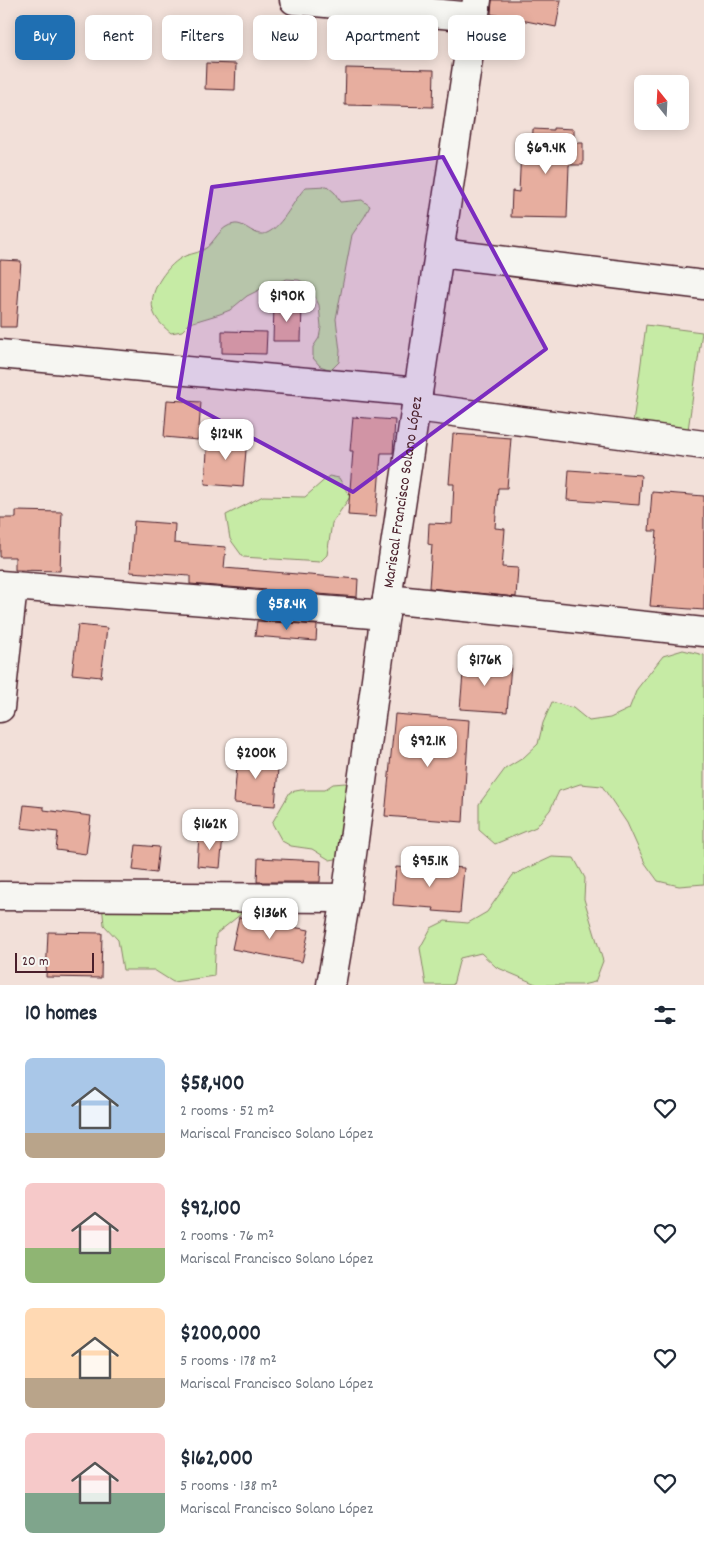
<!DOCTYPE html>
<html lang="en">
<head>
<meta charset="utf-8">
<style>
  body { margin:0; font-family:Dekko,sans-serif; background:#f6f6f7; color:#1f2937; height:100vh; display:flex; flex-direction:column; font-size:19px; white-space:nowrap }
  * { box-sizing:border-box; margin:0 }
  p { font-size:16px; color:#747a83 }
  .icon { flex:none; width:28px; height:28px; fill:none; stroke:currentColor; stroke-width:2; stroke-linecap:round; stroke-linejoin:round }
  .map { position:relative; height:985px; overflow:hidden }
  .sheet { display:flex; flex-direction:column; background:#fff; flex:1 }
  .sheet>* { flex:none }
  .banner { position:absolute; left:15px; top:15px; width:675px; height:45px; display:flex; gap:10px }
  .needle { width:32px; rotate:342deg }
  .tools { position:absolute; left:634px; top:75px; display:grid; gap:10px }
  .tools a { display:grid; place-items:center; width:55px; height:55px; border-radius:8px; background:#fff; box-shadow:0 2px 12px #0003; font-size:25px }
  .scale { position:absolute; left:15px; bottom:12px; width:79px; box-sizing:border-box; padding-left:5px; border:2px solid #4a1f2b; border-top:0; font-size:14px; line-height:18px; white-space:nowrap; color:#4a1f2b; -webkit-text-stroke:4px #f6f6f2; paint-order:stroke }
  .price { position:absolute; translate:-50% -42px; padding:0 11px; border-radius:10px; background:#fff; color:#222; font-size:16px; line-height:32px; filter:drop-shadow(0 1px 2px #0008) }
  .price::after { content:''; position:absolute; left:50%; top:30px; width:15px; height:11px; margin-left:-8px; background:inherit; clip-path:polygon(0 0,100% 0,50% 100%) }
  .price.current { background:#1f6fb2; color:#fff }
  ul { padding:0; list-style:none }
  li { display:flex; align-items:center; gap:15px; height:125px; padding:0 25px }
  li span { display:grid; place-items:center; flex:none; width:140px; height:100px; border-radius:8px; color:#555 }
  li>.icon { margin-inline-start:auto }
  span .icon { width:60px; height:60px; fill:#fffc; stroke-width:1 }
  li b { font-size:21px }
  h2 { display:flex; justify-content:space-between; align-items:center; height:60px; padding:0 25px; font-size:21px }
  .tag { padding:0 18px; border-radius:8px; background:#fff; box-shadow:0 2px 12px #0003; font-size:18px; line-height:45px }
  .tag.current { background:#1f6fb2; color:#fff }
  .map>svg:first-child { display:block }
  .green { fill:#c6eba5; stroke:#888568 }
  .building { fill:#e7ae9f; stroke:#4a1f2b }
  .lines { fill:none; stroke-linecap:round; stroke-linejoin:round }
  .minor-casing { stroke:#4a1f2b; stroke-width:31 }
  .major-casing { stroke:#4a1f2b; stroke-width:31 }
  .minor { stroke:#f6f6f2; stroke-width:28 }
  .major { stroke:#f6f6f2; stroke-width:28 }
  .marked { fill:#7b2cbf; fill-opacity:0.2; stroke:#7b2cbf; stroke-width:4; stroke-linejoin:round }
  .labels { text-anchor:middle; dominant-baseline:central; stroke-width:4; stroke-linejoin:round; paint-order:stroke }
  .street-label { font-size:16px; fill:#4a1f2b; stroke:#f6f6f2 }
</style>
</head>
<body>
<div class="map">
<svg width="704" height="985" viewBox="0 0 704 985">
  <rect width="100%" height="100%" fill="#f2e0d9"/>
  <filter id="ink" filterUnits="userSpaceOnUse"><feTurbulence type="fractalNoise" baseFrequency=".02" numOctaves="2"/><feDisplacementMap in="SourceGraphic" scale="10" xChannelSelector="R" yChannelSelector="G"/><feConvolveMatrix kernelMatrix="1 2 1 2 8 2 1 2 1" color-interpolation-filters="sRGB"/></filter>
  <g filter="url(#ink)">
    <path class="green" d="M327,186L335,193L340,202L362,200L370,206L365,216L352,235L336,319L340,351L339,362L331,370L320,366L313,358V347L319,338L321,327L319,305L309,285L299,280L287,279L267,286L247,296L230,310L220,314L190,323L182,331L171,333C165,328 157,321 154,313C146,294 166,267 181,258C187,254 196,254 203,250C215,244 219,225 235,224C246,223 255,238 267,233C283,226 294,199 306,187Z
      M646,325L702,332L688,430L633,423Z
      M329,476L339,478L350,497L332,523L327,555L320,562L243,557L230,539L226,515L263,496L305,497Z
      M683,650L704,655V884L679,886L658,881L645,863L627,823L602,786L580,784L559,791L550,810L536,827L495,844L479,830V804L505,769L523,758L538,744L543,723L552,702L573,708L589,721L610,718L629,709L637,689L663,656Z
      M345,783L355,787L341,858L330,860L312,849L291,846L282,841L272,823L290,792L301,790H324L333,784Z
      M552,857L574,858L585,878L584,899L603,961L595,982L582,985H538L496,967L481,953L460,958L453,985H426L420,948L431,928L445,921L468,923L487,912L513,875Z
      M132,896L185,914L226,901L237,904L241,914L216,934L214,976L173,982L154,970H123L118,940L104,925L102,904Z"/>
    <path class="building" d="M492,0H561L556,27L491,14Z
      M206,63L236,64L235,90L205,89Z
      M346,68L434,70L433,107L345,105Z
      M553,128L574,129V143H583V165H569L567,218L511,217L512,191L519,192L521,149L532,150L533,129L553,130Z
      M0,260L21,261L16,327H0Z
      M274,304L302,305L301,341H273Z
      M222,331L267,332L266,354L222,353Z
      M167,400L201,402L198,440L164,437Z
      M353,417L395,420L393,453H381L376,517L348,515L353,451H350Z
      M453,434L511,438L507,488H498L495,528L505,529L502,567L518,568L516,597L429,588L432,545L428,544L429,523L452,524L454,484H449Z
      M208,435L247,438L243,487L205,484Z
      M569,470L641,475L639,505L567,500Z
      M652,492L704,496V610L650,606L657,531H649Z
      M16,511L62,512L60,571L15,570V557H0V518H16Z
      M134,521L175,524L174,543L226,547L224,568L358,579L357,597L190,584V576L130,572Z
      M257,621L317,625L316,641L255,636Z
      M78,625L107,628L101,677L72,674Z
      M464,662L511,665L507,712L460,709Z
      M395,714L469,720L463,822L385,816Z
      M238,753L279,756L275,806L234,803Z
      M24,805L44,807V810L91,816L86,854L56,850L58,832L21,828Z
      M199,835L223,837L220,868L197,866Z
      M136,845L159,847L156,873L133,870Z
      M258,858L321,861L320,882H257Z
      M437,866L464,868L460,913L433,911L434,908L393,905L396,867L437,870Z
      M239,917L309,930L302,962L232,949Z
      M48,932L102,933L101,978L46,977Z"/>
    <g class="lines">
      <defs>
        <path id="minor" d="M294,0L474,17
          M440,253L704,285
          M0,354L418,392
          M416,407L704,445
          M0,585L385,615
          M387,599L704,632
          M0,708L13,586
          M0,896L346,898"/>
        <g id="major">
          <path id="s1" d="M331,985L346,898L387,599L477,0"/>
        </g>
      </defs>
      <use href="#minor" class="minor-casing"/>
      <use href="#major" class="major-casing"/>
      <use href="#minor" class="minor"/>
      <use href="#major" class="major"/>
    </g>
  </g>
  <path class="marked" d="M443,157L546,349L353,492L178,398L212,187Z"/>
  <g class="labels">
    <g class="street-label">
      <text stroke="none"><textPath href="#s1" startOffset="498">Mariscal Francisco Solano López</textPath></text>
    </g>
  </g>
</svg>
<div class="tools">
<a><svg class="needle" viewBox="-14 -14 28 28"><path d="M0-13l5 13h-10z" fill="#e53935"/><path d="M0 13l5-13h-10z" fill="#747a83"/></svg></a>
</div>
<div class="scale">20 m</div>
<b class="price" style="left:546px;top:175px">$69.4K</b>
<b class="price" style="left:287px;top:323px">$190K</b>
<b class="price" style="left:226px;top:461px">$124K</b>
<b class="price current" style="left:287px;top:631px">$58.4K</b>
<b class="price" style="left:485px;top:687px">$176K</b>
<b class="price" style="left:428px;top:768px">$92.1K</b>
<b class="price" style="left:256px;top:780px">$200K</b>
<b class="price" style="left:210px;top:851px">$162K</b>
<b class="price" style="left:430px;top:888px">$95.1K</b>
<b class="price" style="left:270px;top:940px">$136K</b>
<div class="banner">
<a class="tag current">Buy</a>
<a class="tag">Rent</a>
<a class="tag">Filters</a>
<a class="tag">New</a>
<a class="tag">Apartment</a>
<a class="tag">House</a>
</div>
</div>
<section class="sheet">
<h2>10 homes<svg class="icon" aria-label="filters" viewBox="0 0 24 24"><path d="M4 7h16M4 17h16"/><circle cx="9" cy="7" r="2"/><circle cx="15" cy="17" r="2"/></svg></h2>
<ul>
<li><span style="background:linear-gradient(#a9c7e8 75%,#b9a48a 0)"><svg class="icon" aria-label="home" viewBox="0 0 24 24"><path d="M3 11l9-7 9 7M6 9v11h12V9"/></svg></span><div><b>$58,400</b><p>2 rooms · 52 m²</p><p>Mariscal Francisco Solano López</p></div><svg class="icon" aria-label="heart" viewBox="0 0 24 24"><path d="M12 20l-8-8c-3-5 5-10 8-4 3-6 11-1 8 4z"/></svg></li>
<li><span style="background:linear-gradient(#f6c9c9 65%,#8fb573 0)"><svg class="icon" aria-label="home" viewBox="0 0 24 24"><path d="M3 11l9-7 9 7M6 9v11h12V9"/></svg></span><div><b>$92,100</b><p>2 rooms · 76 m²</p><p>Mariscal Francisco Solano López</p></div><svg class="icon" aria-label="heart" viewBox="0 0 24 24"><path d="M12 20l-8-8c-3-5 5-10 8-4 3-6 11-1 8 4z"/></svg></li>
<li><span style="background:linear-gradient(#ffd9b3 70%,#b9a48a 0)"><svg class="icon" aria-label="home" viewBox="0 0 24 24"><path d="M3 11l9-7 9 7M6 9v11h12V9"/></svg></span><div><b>$200,000</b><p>5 rooms · 178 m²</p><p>Mariscal Francisco Solano López</p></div><svg class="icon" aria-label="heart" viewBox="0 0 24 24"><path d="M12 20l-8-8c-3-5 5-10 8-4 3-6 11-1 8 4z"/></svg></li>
<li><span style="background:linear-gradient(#f6c9c9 60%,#7fa58c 0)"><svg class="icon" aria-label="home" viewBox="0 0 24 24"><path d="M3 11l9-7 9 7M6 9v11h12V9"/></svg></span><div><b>$162,000</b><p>5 rooms · 138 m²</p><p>Mariscal Francisco Solano López</p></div><svg class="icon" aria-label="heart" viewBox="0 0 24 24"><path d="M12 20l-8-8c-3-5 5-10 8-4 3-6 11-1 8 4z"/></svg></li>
</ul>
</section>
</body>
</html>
